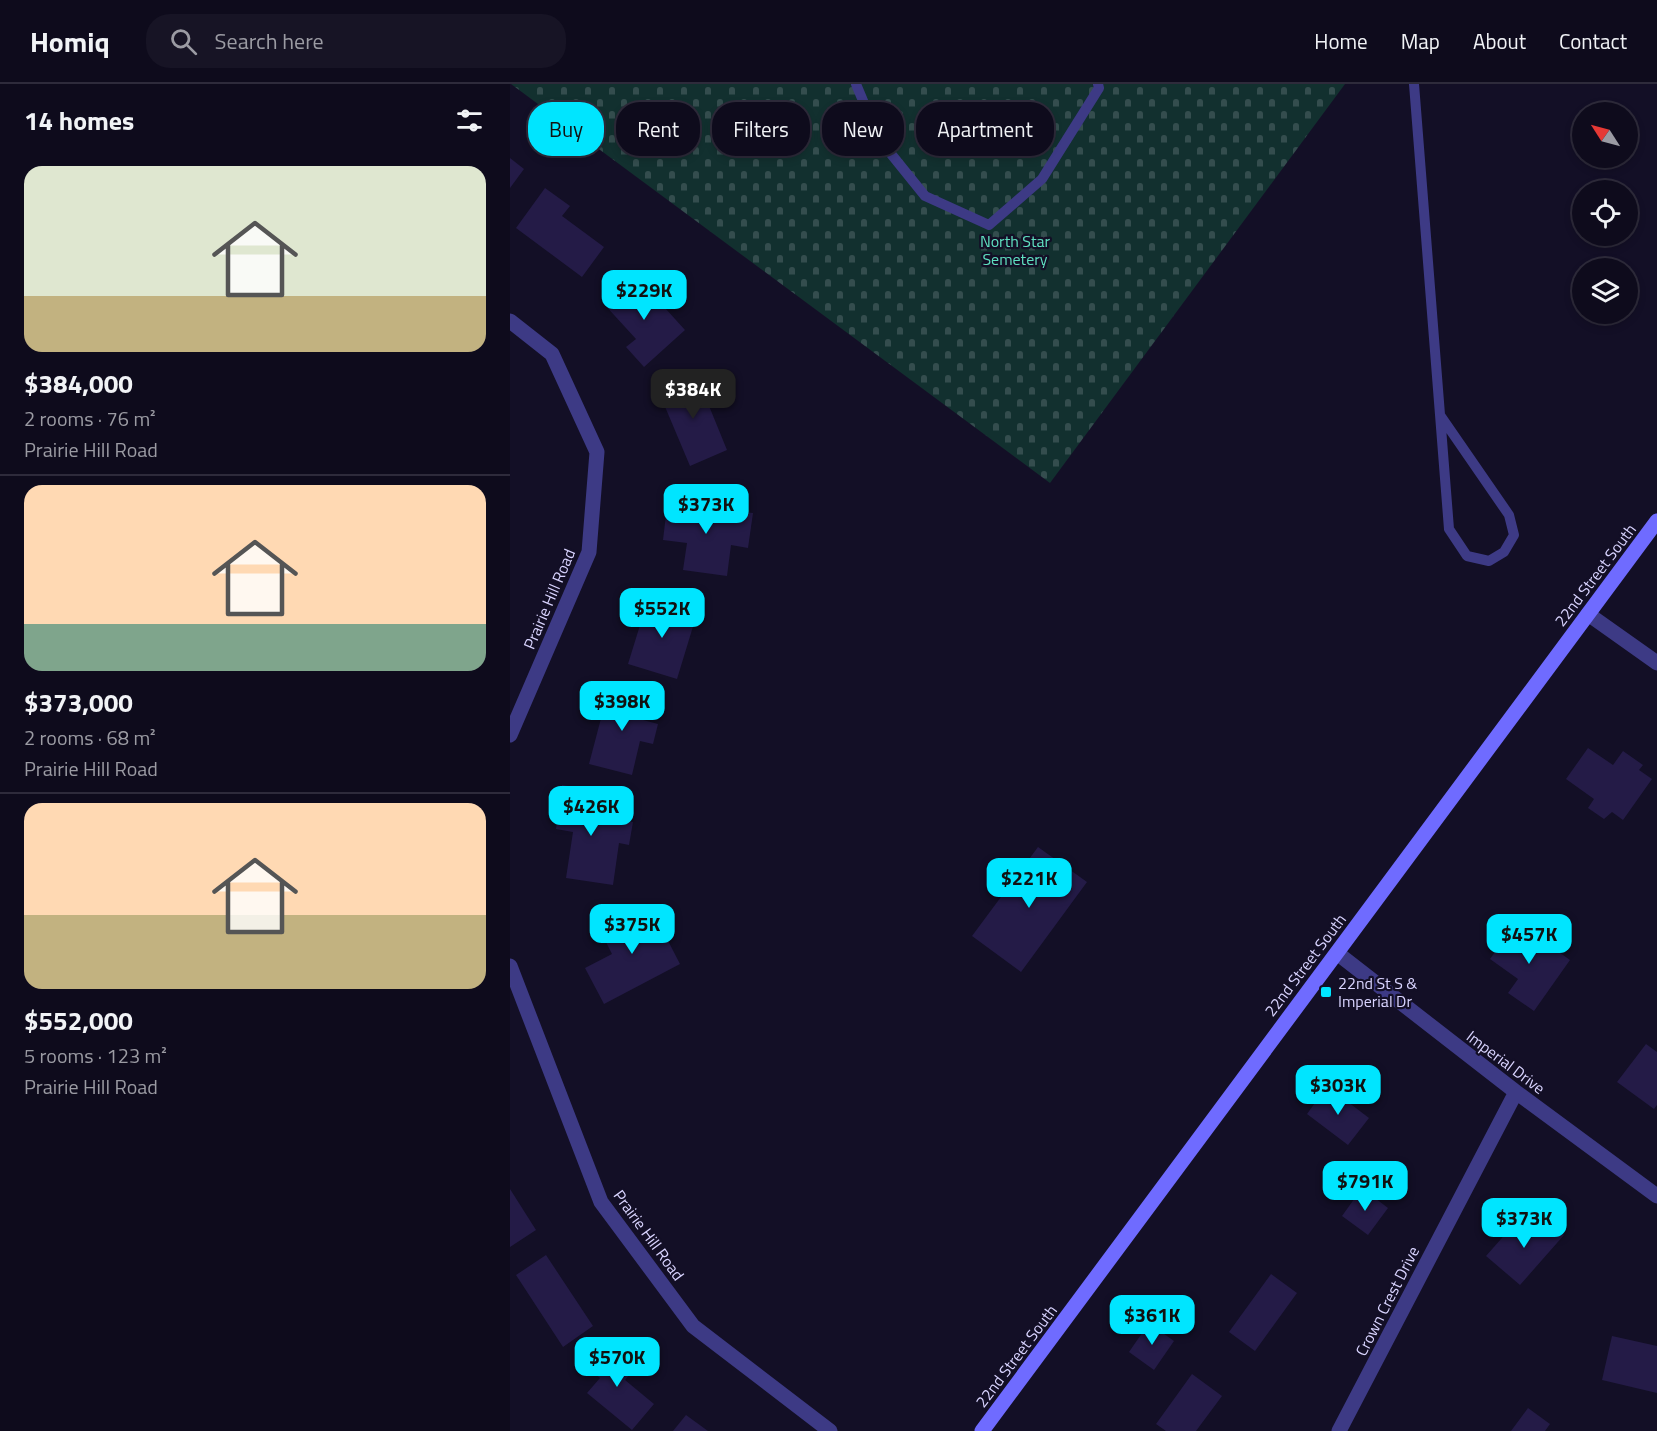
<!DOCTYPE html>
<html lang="en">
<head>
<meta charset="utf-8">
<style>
  body { margin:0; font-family:"Titillium Web",sans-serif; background:#171425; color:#f1f3f6; height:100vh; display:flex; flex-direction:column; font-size:22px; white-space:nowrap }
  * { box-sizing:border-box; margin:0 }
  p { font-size:20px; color:#9b9ba3 }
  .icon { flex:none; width:33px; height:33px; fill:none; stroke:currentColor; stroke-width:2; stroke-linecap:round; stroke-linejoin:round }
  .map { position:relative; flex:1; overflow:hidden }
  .details { display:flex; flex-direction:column; background:#0e0b1c; width:510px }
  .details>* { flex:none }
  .guide { position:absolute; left:18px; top:18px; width:570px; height:54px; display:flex; gap:12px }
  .needle { width:39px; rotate:306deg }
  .fabs { position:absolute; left:1062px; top:18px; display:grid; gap:12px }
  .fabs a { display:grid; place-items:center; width:66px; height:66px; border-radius:50%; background:#0e0b1c; box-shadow:0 3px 9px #0003,0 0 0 2px #2e2b3b; font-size:30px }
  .price { position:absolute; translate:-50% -51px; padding:0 14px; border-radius:12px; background:#00e5ff; color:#111; font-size:20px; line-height:39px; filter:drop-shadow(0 2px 3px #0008) }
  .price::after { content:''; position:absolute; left:50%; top:36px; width:18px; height:14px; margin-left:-9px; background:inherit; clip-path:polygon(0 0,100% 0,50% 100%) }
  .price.active { background:#222; color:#fff }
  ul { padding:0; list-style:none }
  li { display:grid; align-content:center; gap:12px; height:318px; padding:0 24px }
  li+li { border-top:2px solid #2e2b3b }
  li span { display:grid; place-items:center; height:186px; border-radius:18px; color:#555 }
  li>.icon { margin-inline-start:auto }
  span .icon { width:108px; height:108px; fill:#fffc; stroke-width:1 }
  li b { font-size:26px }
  h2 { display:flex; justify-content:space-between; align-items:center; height:72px; padding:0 24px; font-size:26px }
  .pill { padding:0 21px; border-radius:24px; background:#0e0b1c; box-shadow:0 3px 9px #0003,0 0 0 2px #2e2b3b; font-size:21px; line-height:54px }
  .pill.active { background:#00e5ff; color:#111 }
  header { display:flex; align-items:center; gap:36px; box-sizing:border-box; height:84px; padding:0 30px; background:#0e0b1c; border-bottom:2px solid #2e2b3b }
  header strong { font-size:28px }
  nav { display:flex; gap:33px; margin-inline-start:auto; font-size:21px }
  .search { width:420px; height:54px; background:#171425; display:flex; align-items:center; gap:15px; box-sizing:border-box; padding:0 21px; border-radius:24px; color:#9b9ba3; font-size:22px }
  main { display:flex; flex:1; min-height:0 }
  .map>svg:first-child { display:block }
  .cemetery { fill:url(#cemetery-stones) }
  .building { fill:#241b47 }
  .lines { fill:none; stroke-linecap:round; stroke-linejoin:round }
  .lane { stroke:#3d3a85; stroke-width:10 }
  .street { stroke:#3d3a85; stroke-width:15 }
  .secondary { stroke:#6f6bff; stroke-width:15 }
  .poi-dot { fill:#00e5ff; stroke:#130f26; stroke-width:2 }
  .labels { text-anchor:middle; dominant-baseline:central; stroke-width:4.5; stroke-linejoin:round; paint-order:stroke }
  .park-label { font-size:16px; fill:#5fe0c0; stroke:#130f26 }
  .street-label { font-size:16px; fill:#d9d4ff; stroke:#130f26 }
  .poi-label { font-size:16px; fill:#d9d4ff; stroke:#130f26; text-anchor:start }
</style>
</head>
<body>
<header>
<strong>Homiq</strong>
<div class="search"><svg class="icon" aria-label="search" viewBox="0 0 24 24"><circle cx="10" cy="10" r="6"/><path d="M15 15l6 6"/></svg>Search here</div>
<nav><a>Home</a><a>Map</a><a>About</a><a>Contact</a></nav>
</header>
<main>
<section class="details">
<h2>14 homes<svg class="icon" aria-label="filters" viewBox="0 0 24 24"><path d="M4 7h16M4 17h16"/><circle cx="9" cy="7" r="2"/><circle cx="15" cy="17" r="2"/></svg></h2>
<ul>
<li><span style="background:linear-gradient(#dfe7d0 70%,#c2b280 0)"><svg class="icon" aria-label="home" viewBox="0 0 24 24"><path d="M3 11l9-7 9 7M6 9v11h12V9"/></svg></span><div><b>$384,000</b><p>2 rooms · 76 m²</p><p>Prairie Hill Road</p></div></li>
<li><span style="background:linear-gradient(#ffd9b3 75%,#7fa58c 0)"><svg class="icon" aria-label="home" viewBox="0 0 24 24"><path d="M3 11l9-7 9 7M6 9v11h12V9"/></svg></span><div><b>$373,000</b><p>2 rooms · 68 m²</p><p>Prairie Hill Road</p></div></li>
<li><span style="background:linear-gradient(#ffd9b3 60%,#c2b280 0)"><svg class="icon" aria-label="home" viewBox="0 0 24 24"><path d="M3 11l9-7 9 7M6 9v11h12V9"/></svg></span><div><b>$552,000</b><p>5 rooms · 123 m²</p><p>Prairie Hill Road</p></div></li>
</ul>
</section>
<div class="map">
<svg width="1147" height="1347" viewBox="0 0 1147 1347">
  <defs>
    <pattern id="cemetery-stones" width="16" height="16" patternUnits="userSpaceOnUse" patternTransform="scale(1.5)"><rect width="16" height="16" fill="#12302f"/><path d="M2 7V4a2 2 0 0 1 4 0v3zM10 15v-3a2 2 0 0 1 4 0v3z" fill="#344d4e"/></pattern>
  </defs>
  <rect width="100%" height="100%" fill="#130f26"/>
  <path class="cemetery" d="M1,0H835L540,399Z"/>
  <path class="building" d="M0,74L14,85L0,104Z
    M35,104L60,122L52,132L94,163L72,193L6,144Z
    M126,192L175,246L134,283L116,263L126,255L94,220Z
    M186,290L217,366L180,382L148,306Z
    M158,414L197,419L196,431L213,433L214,426L243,429L238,464L221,461L217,492L173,486L177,459L153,456Z
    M139,512L166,520L163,529L185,536L167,595L118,580Z
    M99,604L139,615L133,636L148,640L143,660L130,657L122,691L79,680Z
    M1078,664L1103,681L1113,667L1133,681L1129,686L1142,695L1113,736L1102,728L1094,735L1078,724L1084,715L1056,695Z
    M52,701L83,706L80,731L123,738L119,761L109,759L103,801L56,794L63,748L46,745Z
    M528,763L577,798L511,888L462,852Z
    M139,820L170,880L94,920L75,884L102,870L90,846Z
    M1007,838L1060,876L1024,927L998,909L1008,895L980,875Z
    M1136,960L1147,968V1021L1144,1025L1107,998Z
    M817,1002L859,1034L838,1061L797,1030Z
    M852,1104L878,1124L858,1151L832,1132Z
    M0,1105L26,1146L0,1163Z
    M1034,1133L1054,1151L1010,1201L976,1172L1006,1138L1019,1150Z
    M36,1171L83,1242L53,1263L6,1191Z
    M761,1190L787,1209L745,1267L719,1248Z
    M639,1239L664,1257L644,1286L619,1268Z
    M1102,1252L1147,1262V1309L1092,1296Z
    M93,1259L124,1285L115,1296L144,1320L122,1346L77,1309L90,1294L75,1282Z
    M682,1290L712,1312L686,1347H656L646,1340Z
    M1018,1324L1040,1340L1035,1347H1001Z
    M176,1331L198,1347H163Z"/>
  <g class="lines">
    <path class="lane" d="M346,0L369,55L415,112L479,141L532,95L589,4L588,0
      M904,0L939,445L957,472L979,477L994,468L1004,451L999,431L930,331"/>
    <path class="street" d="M0,237L42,270L87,368L79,468L0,651
      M1078,530L1147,579
      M827,869L1006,1008L1147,1112
      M0,882L91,1118L183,1242L320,1347
      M829,1347L1006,1008"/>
    <path class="secondary" d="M472,1347L1147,437"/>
  </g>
  <rect class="poi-dot" x="810" y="902" width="12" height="12" rx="3"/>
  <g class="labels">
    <g class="park-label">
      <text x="505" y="157">North Star<tspan x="505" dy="18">Semetery</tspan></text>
    </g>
    <g class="street-label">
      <text transform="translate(1085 491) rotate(-53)">22nd Street South</text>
      <text transform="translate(39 515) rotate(-67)">Prairie Hill Road</text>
      <text transform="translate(795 881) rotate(-53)">22nd Street South</text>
      <text transform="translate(996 978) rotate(37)">Imperial Drive</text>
      <text transform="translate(139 1151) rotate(54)">Prairie Hill Road</text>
      <text transform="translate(877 1217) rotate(-63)">Crown Crest Drive</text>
      <text transform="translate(506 1272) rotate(-53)">22nd Street South</text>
    </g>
    <g class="poi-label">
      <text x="828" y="899">22nd St S &amp;<tspan x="828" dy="18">Imperial Dr</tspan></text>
    </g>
  </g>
</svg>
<div class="fabs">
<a><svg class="needle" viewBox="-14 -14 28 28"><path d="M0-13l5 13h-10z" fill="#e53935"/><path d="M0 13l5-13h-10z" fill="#9b9ba3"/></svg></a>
<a><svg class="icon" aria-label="locate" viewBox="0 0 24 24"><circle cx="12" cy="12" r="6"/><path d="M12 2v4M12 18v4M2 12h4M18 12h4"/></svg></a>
<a><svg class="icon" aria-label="layers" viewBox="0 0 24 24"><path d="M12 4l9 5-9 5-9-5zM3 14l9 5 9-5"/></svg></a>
</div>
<b class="price" style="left:134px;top:237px">$229K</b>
<b class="price active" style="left:183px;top:336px">$384K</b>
<b class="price" style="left:196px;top:451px">$373K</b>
<b class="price" style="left:152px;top:555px">$552K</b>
<b class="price" style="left:112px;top:648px">$398K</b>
<b class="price" style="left:81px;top:753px">$426K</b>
<b class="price" style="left:519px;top:825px">$221K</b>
<b class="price" style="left:122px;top:871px">$375K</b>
<b class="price" style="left:1019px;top:881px">$457K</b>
<b class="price" style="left:828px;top:1032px">$303K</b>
<b class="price" style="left:855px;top:1128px">$791K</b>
<b class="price" style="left:1014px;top:1165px">$373K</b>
<b class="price" style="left:642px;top:1262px">$361K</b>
<b class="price" style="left:107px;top:1304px">$570K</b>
<div class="guide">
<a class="pill active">Buy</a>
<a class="pill">Rent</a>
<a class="pill">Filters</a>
<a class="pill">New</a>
<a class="pill">Apartment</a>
</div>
</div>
</main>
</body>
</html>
